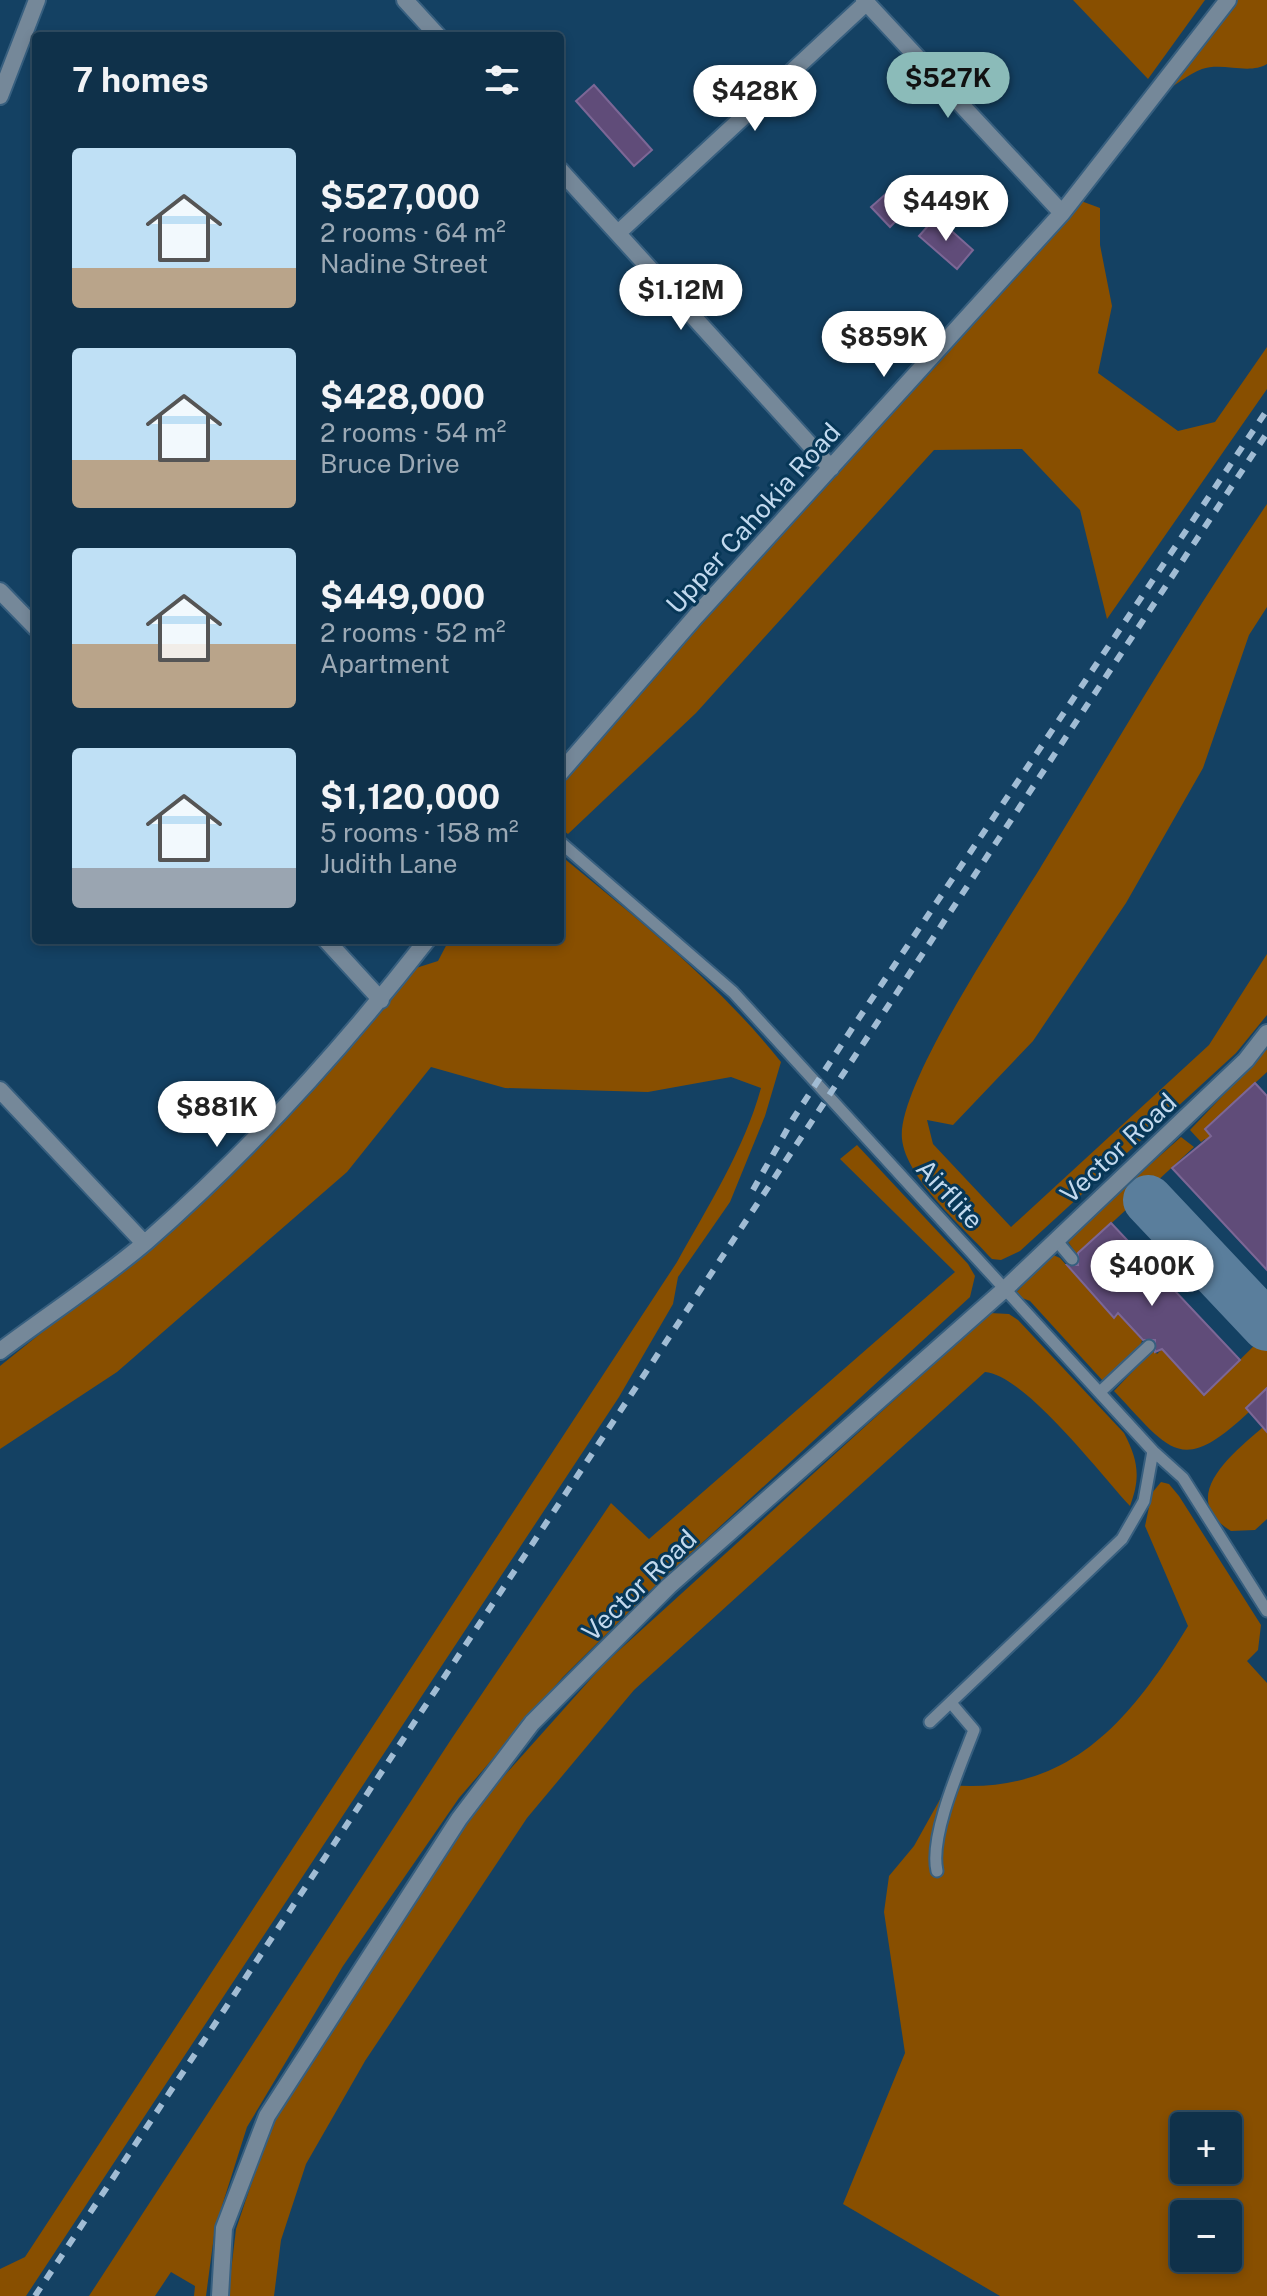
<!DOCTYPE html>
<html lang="en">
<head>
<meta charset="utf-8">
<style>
  body { margin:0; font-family:"Public Sans",sans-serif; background:#183951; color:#f1f3f6; height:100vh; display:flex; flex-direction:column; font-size:30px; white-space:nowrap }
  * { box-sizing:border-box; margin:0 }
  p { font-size:26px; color:#9ba9b5 }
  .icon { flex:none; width:44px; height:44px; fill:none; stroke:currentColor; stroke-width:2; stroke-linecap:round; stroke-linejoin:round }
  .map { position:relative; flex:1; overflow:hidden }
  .panel { position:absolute; left:32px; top:32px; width:532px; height:912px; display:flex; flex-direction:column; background:#0f314a; border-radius:8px; box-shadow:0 4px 12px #0003,0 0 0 2px #2f4c62 }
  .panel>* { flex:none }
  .buttons { position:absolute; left:1170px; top:2112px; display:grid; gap:16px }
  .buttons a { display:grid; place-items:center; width:72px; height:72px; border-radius:8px; background:#0f314a; box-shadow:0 4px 12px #0003,0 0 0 2px #2f4c62; font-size:40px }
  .price { position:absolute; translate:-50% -68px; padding:0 18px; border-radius:28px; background:#fff; color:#222; font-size:26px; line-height:52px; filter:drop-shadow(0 2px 4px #0008) }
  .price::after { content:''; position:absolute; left:50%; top:48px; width:24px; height:18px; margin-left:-12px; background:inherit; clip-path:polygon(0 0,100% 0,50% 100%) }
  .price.current { background:#8bbbb9; color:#111 }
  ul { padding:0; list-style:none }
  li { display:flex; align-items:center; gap:24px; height:200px; padding:0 40px }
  li span { display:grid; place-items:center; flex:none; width:224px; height:160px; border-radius:8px; color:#555 }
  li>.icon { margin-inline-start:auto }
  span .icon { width:96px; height:96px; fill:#fffc; stroke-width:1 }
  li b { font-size:34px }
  h2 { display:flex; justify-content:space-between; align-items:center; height:96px; padding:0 40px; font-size:34px }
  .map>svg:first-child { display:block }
  .green { fill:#884f00; fill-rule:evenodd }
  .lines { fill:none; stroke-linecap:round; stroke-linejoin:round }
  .taxiway { stroke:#5a7e9c; stroke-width:50 }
  .building { fill:#604c79; stroke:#7c6796; stroke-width:2 }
  .service-casing { stroke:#375f7f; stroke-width:15 }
  .minor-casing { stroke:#375f7f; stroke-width:20 }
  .tertiary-casing { stroke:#375f7f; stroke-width:20 }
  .service { stroke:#758899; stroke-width:11 }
  .minor { stroke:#758899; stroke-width:16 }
  .tertiary { stroke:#758899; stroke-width:16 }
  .rail { stroke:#a1bcd4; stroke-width:6; stroke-dasharray:10 10; stroke-linecap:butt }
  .labels { text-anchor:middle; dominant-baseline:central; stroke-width:6; stroke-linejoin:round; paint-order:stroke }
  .street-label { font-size:26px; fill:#c2d9ee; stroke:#073757 }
</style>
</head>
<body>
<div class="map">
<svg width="1267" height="2296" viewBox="0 0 1267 2296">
  <rect width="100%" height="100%" fill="#144163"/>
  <path class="green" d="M1073,0H1205L1148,79Z
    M1236,0H1267V64C1249,75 1223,62 1202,69C1188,74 1175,86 1162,93Z
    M1081,201L1100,208V245L1112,306L1098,373L1178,431L1215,422L1267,347V389L1107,619L1080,510L1022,449L934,450L696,713L568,834L560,828V785L563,780L718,602Z
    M1267,504V607L1249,635L1203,768L1126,903L1033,1041L953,1125L927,1120L933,1144L1011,1227L1209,1045L1267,954V1015L1236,1053L1020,1251L1001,1260L992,1259C965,1229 906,1179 902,1139C896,1085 1014,912 1045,860C1118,740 1188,620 1267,504Z
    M560,855C638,919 718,983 781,1062L765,1116L730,1202L678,1277L673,1304L619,1397L26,2296H0V2269L25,2257L677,1262C708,1206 744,1150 761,1088L731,1077L648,1092L505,1088L431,1067L347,1172L117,1372L0,1449V1366L168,1231L274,1132L416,968L438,961L449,940H560Z
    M1267,1049V1072L1205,1129L1267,1194V1205L1205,1139L1201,1142L1190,1130Z
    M1181,1137L1194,1147L1077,1255L1066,1239Z
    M857,1145L968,1264L975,1276L970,1297L654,1587L563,1677L459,1798L343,1966L247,2127L215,2228L206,2296H194L195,2286L171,2272L155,2296H89L452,1738L611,1503L649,1539L955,1272L840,1159Z
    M1051,1254L1060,1258L1113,1317L1118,1313L1142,1340L1140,1349L1103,1381L1030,1301L1014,1295Z
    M990,1313L1009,1314L1018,1320L1124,1433C1138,1460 1141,1477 1130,1506C1101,1475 1025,1375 985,1372L634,1690L527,1818L365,2061L306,2164L281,2240L274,2296H228L236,2229L272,2123L380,1948L479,1804L604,1664Z
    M1261,1339L1267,1345V1388L1246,1407L1249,1412C1180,1477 1170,1450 1114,1391L1153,1350L1157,1354L1162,1349L1204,1395Z
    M1263,1427L1267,1431V1519L1255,1530L1231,1531C1175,1497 1235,1452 1263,1427Z
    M1161,1482L1169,1484L1179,1496L1261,1625L1258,1650L1247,1661L1267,1683V2296H1000L843,2204L905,2053L884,1912L889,1876L914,1846L948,1785C1069,1796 1131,1720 1188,1626L1145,1526L1152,1493ZM1184,2126H1228V2170H1184ZM1184,2214H1228V2258H1184Z"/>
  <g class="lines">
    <path class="taxiway" d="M1148,1200L1267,1326"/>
  </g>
  <path class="building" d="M594,85L652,150L634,166L576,101Z
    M887,193L905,212L890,227L871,207Z
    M936,217L973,250L957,269L919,236Z
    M1255,1083L1267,1096V1270L1172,1168L1211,1136L1205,1129Z
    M1111,1223L1240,1360L1204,1395L1162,1349L1155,1352V1340H1143L1118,1313L1114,1318L1067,1265H1078V1253Z
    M1267,1388V1432L1246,1408Z"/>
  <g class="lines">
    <defs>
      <path id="service" d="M560,842L733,992L1153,1451L1183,1478L1267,1611
        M1056,1240L1072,1259
        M1100,1392L1149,1346
        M930,1722L1122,1539L1144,1501L1153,1451
        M937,1871C929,1836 961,1764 974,1730L951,1703"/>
      <path id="minor" d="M405,0L438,36
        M864,0L1062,213
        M560,170L831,468
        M618,233L866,3
        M0,591L36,628
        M560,773L696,616L1062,213L1228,0
        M326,940L381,1000
        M0,1090L144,1243
        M0,1351C48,1315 100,1281 146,1242C250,1151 342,1049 427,940"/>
      <path id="tertiary" d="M0,96L37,0
        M220,2296L224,2228L267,2116L459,1819L532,1723L669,1586L1006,1288L1246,1060L1267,1033"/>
    </defs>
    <use href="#service" class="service-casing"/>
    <use href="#minor" class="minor-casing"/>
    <use href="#tertiary" class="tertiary-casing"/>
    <use href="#service" class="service"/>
    <use href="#minor" class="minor"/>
    <use href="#tertiary" class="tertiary"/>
    <path class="rail" d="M753,1190L793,1119L855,1024L1267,410
      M35,2296L1267,433"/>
  </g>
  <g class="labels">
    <g class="street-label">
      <text transform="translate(753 518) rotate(-48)">Upper Cahokia Road</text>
      <text transform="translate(1118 1148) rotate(-43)">Vector Road</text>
      <text transform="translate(950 1194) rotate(47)">Airflite</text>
      <text transform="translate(639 1585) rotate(-44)">Vector Road</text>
    </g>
  </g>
</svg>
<div class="buttons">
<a>+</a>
<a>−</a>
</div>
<b class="price current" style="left:948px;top:120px">$527K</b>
<b class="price" style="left:755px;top:133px">$428K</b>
<b class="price" style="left:946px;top:243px">$449K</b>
<b class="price" style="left:681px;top:332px">$1.12M</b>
<b class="price" style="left:884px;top:379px">$859K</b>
<b class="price" style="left:217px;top:1149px">$881K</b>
<b class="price" style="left:1152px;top:1308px">$400K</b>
<section class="panel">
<h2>7 homes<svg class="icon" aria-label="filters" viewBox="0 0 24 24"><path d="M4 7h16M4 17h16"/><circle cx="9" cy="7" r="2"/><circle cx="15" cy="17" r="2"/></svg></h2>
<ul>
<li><span style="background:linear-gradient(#bfe0f5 75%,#b9a48a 0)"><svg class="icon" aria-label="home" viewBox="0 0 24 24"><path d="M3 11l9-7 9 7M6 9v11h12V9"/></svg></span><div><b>$527,000</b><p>2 rooms · 64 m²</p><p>Nadine Street</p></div></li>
<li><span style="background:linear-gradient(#bfe0f5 70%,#b9a48a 0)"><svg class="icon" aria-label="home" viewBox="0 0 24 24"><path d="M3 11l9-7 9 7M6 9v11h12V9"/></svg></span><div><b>$428,000</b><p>2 rooms · 54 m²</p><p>Bruce Drive</p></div></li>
<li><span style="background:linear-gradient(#bfe0f5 60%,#b9a48a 0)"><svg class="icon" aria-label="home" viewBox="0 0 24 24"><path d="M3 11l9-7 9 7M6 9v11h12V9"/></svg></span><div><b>$449,000</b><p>2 rooms · 52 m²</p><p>Apartment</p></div></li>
<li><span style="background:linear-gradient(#bfe0f5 75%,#9aa5b1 0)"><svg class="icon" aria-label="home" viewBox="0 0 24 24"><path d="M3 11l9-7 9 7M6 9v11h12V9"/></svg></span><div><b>$1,120,000</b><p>5 rooms · 158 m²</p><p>Judith Lane</p></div></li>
</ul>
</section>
</div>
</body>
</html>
